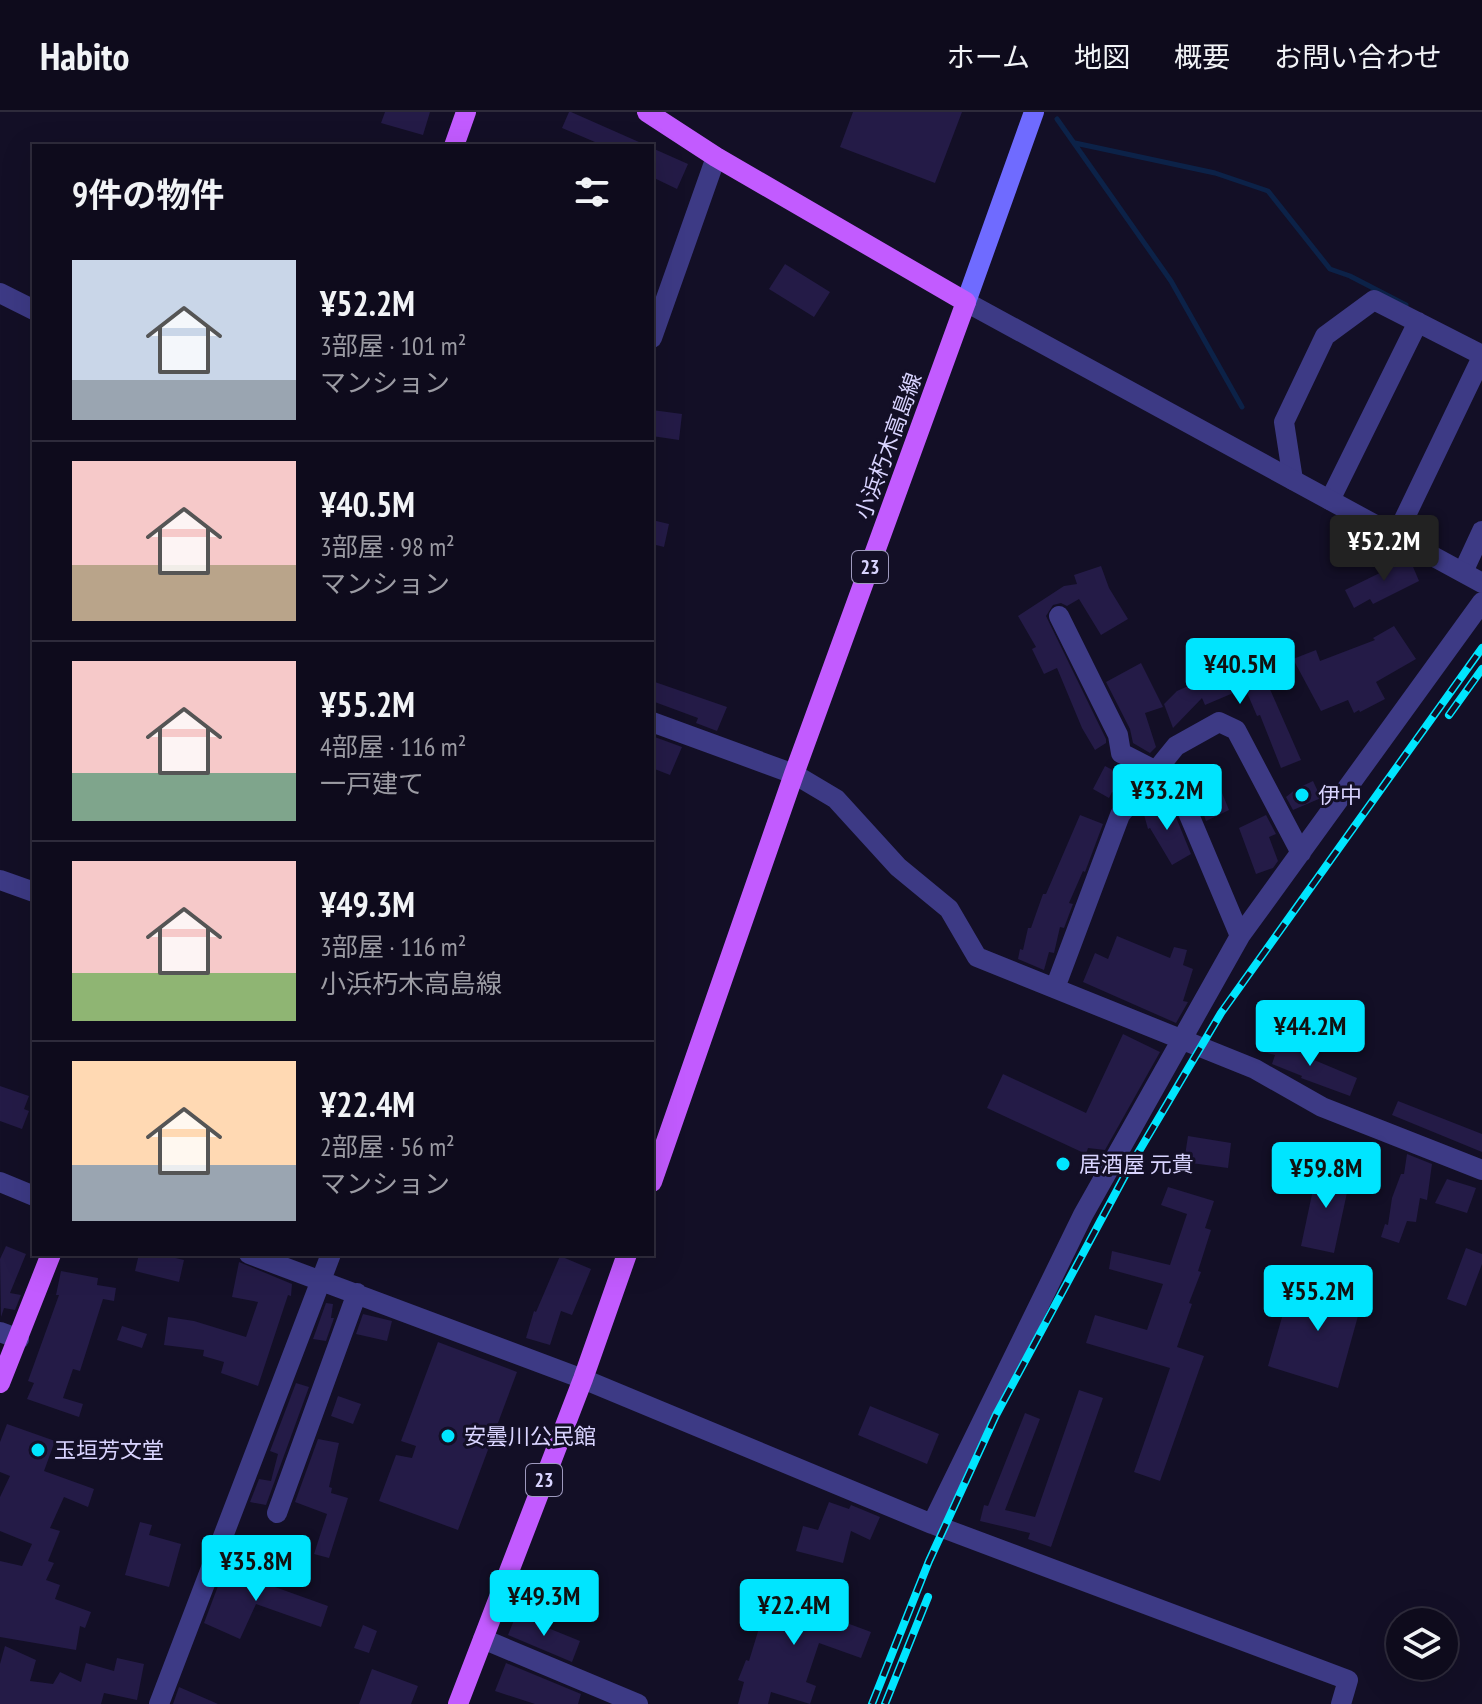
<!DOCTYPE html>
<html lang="ja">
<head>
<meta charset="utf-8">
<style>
  body { margin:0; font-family:"PT Sans Narrow","Noto Sans JP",sans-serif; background:#1c1929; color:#f1f3f6; height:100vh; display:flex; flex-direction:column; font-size:30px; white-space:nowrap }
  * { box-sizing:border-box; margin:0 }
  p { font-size:26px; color:#9b9ba3 }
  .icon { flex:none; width:44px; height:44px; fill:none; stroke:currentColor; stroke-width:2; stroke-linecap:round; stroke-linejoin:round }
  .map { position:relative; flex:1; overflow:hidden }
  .sheet { position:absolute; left:32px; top:32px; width:622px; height:1112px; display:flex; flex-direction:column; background:#0e0b1c; border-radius:0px; box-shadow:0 8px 32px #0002,0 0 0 2px #2e2b3b }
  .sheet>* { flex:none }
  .buttons { position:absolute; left:1386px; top:1496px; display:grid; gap:16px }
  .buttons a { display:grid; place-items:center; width:72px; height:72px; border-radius:50%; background:#0e0b1c; box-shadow:0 8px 32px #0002,0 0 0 2px #2e2b3b; font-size:40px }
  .price { position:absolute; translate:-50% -68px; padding:0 18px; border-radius:8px; background:#00e5ff; color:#111; font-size:26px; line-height:52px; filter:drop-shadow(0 2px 4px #0008) }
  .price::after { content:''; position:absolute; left:50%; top:48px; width:24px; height:18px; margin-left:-12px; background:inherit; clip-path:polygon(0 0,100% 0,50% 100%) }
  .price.selected { background:#222; color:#fff }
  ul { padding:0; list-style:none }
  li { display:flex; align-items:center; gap:24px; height:200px; padding:0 40px }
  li+li { border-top:2px solid #2e2b3b }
  li span { display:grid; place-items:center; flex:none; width:224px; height:160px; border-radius:0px; color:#555 }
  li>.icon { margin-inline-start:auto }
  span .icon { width:96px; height:96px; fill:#fffc; stroke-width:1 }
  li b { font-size:34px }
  h2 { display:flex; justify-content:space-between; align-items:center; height:96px; padding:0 40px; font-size:34px }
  header { display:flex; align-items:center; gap:48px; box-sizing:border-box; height:112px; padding:0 40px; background:#0e0b1c; border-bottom:2px solid #2e2b3b }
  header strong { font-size:38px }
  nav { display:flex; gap:44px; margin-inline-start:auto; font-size:28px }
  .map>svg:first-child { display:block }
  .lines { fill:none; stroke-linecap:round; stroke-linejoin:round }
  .stream { stroke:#0c2248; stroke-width:5 }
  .building { fill:#241b47 }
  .minor { stroke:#3d3a85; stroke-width:20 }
  .tertiary { stroke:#3d3a85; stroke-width:20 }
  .secondary { stroke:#6f6bff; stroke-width:20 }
  .primary { stroke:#c25bff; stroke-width:20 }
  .rail-casing { stroke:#00e5ff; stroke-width:8 }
  .rail { stroke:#130f26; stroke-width:5; stroke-dasharray:15; stroke-linecap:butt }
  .poi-dot { fill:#00e5ff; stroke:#130f26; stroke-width:3 }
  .labels { text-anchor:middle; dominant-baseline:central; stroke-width:6; stroke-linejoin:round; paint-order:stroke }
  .shield { fill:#130f26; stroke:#9e99be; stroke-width:2 }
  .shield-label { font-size:20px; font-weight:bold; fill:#d9d4ff }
  .street-label { font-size:22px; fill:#d9d4ff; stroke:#130f26 }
  .poi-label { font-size:22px; fill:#d9d4ff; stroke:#130f26; text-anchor:start }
</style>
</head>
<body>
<header>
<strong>Habito</strong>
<nav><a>ホーム</a><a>地図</a><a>概要</a><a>お問い合わせ</a></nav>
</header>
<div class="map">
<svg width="1482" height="1592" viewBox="0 0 1482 1592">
  <rect width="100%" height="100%" fill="#130f26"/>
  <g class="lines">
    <path class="stream" d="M1057,7L1171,169L1242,295
      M1075,31L1215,61L1268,79L1330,157L1350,164L1406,193"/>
  </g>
  <path class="building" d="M385,0H430L423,23L381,11Z
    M569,0H571L648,34H593L595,30L562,16Z
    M853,0H962L935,71L840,35Z
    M652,36L688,52L677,77L652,65Z
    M785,152L830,180L814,205L769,177Z
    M652,298L682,302L679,328L652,324Z
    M652,408L669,412L664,435L652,432Z
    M1388,437L1411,450L1419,469L1373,492L1370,487L1354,496L1345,478L1396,453Z
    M1101,454L1109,476L1128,507L1101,523L1079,487L1067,494L1061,491L1053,493L1046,504L1106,627V631L1095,638L1082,616L1057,556L1044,562L1032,537L1036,535L1018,504L1064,474L1077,472L1074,463Z
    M1394,514L1416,547L1376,570L1385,587L1360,600L1359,598L1354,601L1348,588L1321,599L1293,547L1316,538L1320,549L1375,528L1373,526Z
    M1258,550L1301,648L1281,656L1260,603L1257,604L1245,576L1205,593L1202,586L1173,616L1164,592L1177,579L1213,563L1215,568Z
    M1141,551L1163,595L1145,601L1156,635L1150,641L1133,631L1130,617L1106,570Z
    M652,569L727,595L717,619L696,611L698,606L652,589Z
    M652,624L682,635L670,663L652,656Z
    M1105,654L1130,667L1119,684L1112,680L1109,686L1093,677Z
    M1211,654L1229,698L1206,709L1190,662Z
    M1313,669L1321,686L1293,698L1286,685L1296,677Z
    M1167,691L1173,698L1191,742L1172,753L1150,716L1148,717L1143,699Z
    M1080,703L1103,712L1085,760L1083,759L1069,791L1073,792L1064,816L1060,815L1054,841L1049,840L1044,858L1018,847L1020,837L1023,838L1028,816H1031L1043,782H1046Z
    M1266,703L1276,722L1269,725L1278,749L1273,756L1256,762L1239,716Z
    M1117,824L1170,846L1174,835L1187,838L1183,853L1193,857L1183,889L1188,890L1176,911L1083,870L1095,841L1108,847Z
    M1123,922L1160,940L1105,1038L1088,1036L1086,1042L987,996L1003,962L1086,1001Z
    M1266,926L1309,942L1307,945L1357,966L1350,984L1301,966L1302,964L1272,952L1275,943L1264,940Z
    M0,974L29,984L24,997L29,999L22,1017L0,1009Z
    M1398,989L1482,1022V1040L1392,1003Z
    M1188,1024L1231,1031L1228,1056L1184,1050Z
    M1407,1042L1432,1052L1427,1088L1420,1086L1416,1110L1407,1109L1399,1131L1381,1125L1385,1112L1388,1113L1392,1086L1401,1062H1404Z
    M1318,1054L1351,1062L1334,1141L1301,1134Z
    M1447,1067L1476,1076L1467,1101L1435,1091Z
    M1168,1075L1214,1089L1205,1116L1211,1118L1198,1159L1201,1160L1189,1191L1192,1192L1177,1235L1204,1244L1160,1369L1134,1360L1170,1256L1086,1231L1095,1203L1147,1218L1163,1172L1109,1157L1112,1139L1170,1153L1187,1102L1161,1093Z
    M6,1134L26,1142L10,1181L21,1183L15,1198L4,1196L1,1205L0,1147Z
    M1466,1136L1482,1142V1152L1466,1194L1447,1187Z
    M139,1142H158L184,1148L179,1170L135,1159Z
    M560,1144L591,1157L572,1203L561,1199L550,1233L526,1226L534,1199L536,1200Z
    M239,1150L292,1172L291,1184L288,1183L258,1274L221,1261L224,1250L203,1244L204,1238L164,1233L168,1205L194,1209L246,1225L258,1190L232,1185Z
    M61,1159L98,1166L97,1173L116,1176L114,1189L103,1187L80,1259L73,1257L63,1286L83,1292L79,1305L27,1287L34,1271L28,1269L59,1183H56Z
    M1348,1162L1368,1168L1338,1276L1268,1254L1291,1174L1341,1188Z
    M326,1191L333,1192L331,1206H334L326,1229L313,1227Z
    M363,1202L392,1209L387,1229L356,1222Z
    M122,1214L147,1222L142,1236L117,1228Z
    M438,1230L517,1260L458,1418L379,1389L396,1343L412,1346L416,1334L401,1329Z
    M296,1271L309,1275L266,1393L250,1390L259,1367L271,1369L278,1342L270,1339Z
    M1079,1278L1103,1286L1051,1435L1028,1427L1030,1421L980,1409L984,1393L988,1394L1025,1301L1040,1307L1005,1398L1035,1405Z
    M338,1284L361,1292L353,1312L331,1304Z
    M870,1294L939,1322L927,1352L858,1323Z
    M7,1312L55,1329L44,1359L94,1377L88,1395L64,1385L50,1416L60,1419L48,1449L54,1451L46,1468L60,1473L55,1487L91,1500L85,1516L80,1514L76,1538L0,1525V1449L22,1454L32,1432L0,1419V1385L10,1364L0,1360V1330Z
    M318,1327L339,1331L329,1375L332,1376L331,1381L348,1386L329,1446L314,1442L327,1402L295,1390Z
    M829,1390L849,1397L851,1393L880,1405L870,1428L851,1419L843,1451L796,1439L803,1414L818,1418Z
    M140,1410L152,1413L149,1423L181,1432L169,1475L125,1463Z
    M226,1453L261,1470L328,1494L321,1515L256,1492L240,1527L204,1511Z
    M803,1475L821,1481L817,1495L838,1502L836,1507L871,1520L861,1546L819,1531L806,1570L816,1574L810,1592L771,1580L768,1592H738L744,1570L738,1568L746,1548L749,1549L770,1480L799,1489Z
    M516,1503L580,1529L572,1550L508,1523Z
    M363,1513L377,1519L369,1541L354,1536Z
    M5,1534L36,1548L30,1569L53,1572L60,1560L81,1570L86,1551L114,1559L117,1546L144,1552L137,1588L104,1581L101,1592H0V1552Z
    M506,1551L581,1582L578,1592H535L495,1579Z
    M372,1557L418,1574L411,1592H359Z
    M179,1575L218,1592H173Z"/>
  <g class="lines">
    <path class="minor" d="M0,181L34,198
      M652,226L716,45
      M1293,368L1284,310L1325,224L1374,188L1482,243
      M1330,388L1418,210
      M1396,424L1482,245
      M1463,460L1482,419
      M1059,504L1118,623L1121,641L1156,659L1184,691L1240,824
      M652,610L794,662L836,687L898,755L949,797L977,845L1255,957L1322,995L1482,1058
      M0,768L34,780
      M1055,876L1120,703L1176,634L1219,610L1236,618L1301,741
      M0,1070L34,1084
      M249,1142L583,1267L932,1412L1348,1568L1341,1592
      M0,1220L19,1227
      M277,1401L357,1181
      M932,1412L1083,1103L1240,824L1482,490
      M483,1527L638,1592
      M159,1592L331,1142"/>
    <path class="tertiary" d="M966,190L1482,471"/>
    <path class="secondary" d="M966,190L1034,0"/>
    <path class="primary" d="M647,0L716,45L966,190L794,662L652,1070
      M454,34L466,0
      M0,1271L51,1142
      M458,1592L583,1267L627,1142"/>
    <defs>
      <path id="rail" d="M1449,603L1482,557
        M872,1592L929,1449L996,1303L1129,1056L1221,901L1482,536
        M885,1592L928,1485"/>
    </defs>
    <use href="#rail" class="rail-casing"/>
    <use href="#rail" class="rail"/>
  </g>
  <g class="poi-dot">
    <circle cx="1302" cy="683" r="8"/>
    <circle cx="1063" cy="1052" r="8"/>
    <circle cx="448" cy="1324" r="8"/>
    <circle cx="38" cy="1338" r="8"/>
  </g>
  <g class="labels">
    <g class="shield">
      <rect x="852" y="439" width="36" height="32" rx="6"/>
      <rect x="526" y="1352" width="36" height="32" rx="6"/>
    </g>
    <g class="shield-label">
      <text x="870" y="455">23</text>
      <text x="544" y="1368">23</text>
    </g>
    <g class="street-label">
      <text transform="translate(888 334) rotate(-70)">小浜朽木高島線</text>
    </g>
    <g class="poi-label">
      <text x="1318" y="683">伊中</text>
      <text x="1079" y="1052">居酒屋 元貴</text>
      <text x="464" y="1324">安曇川公民館</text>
      <text x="54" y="1338">玉垣芳文堂</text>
    </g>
  </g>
</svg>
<div class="buttons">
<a><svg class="icon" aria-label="layers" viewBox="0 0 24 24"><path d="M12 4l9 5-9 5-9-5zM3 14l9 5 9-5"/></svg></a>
</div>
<b class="price selected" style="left:1384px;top:471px">¥52.2M</b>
<b class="price" style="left:1240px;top:594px">¥40.5M</b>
<b class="price" style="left:1167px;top:720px">¥33.2M</b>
<b class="price" style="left:1310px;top:956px">¥44.2M</b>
<b class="price" style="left:1326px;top:1098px">¥59.8M</b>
<b class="price" style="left:1318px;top:1221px">¥55.2M</b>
<b class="price" style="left:256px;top:1491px">¥35.8M</b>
<b class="price" style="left:544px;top:1526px">¥49.3M</b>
<b class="price" style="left:794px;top:1535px">¥22.4M</b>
<section class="sheet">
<h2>9件の物件<svg class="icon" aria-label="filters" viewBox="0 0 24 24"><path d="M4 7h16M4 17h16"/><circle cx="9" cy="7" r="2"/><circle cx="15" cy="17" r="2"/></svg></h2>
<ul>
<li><span style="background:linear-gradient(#c9d6e8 75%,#9aa5b1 0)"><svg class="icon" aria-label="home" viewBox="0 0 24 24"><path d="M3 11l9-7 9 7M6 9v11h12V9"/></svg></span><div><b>¥52.2M</b><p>3部屋 · 101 m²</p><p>マンション</p></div></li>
<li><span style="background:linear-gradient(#f6c9c9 65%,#b9a48a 0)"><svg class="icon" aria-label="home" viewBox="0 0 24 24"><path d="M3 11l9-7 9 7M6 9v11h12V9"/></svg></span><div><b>¥40.5M</b><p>3部屋 · 98 m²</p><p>マンション</p></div></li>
<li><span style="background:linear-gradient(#f6c9c9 70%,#7fa58c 0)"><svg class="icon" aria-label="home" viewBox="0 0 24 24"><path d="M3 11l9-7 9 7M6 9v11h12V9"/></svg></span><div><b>¥55.2M</b><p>4部屋 · 116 m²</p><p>一戸建て</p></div></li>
<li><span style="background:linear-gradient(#f6c9c9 70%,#8fb573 0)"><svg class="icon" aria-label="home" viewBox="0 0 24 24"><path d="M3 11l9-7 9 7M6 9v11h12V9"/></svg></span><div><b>¥49.3M</b><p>3部屋 · 116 m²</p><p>小浜朽木高島線</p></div></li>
<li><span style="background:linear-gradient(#ffd9b3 65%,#9aa5b1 0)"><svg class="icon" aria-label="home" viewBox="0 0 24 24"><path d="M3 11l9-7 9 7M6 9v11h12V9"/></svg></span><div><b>¥22.4M</b><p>2部屋 · 56 m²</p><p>マンション</p></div></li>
</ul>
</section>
</div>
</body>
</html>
